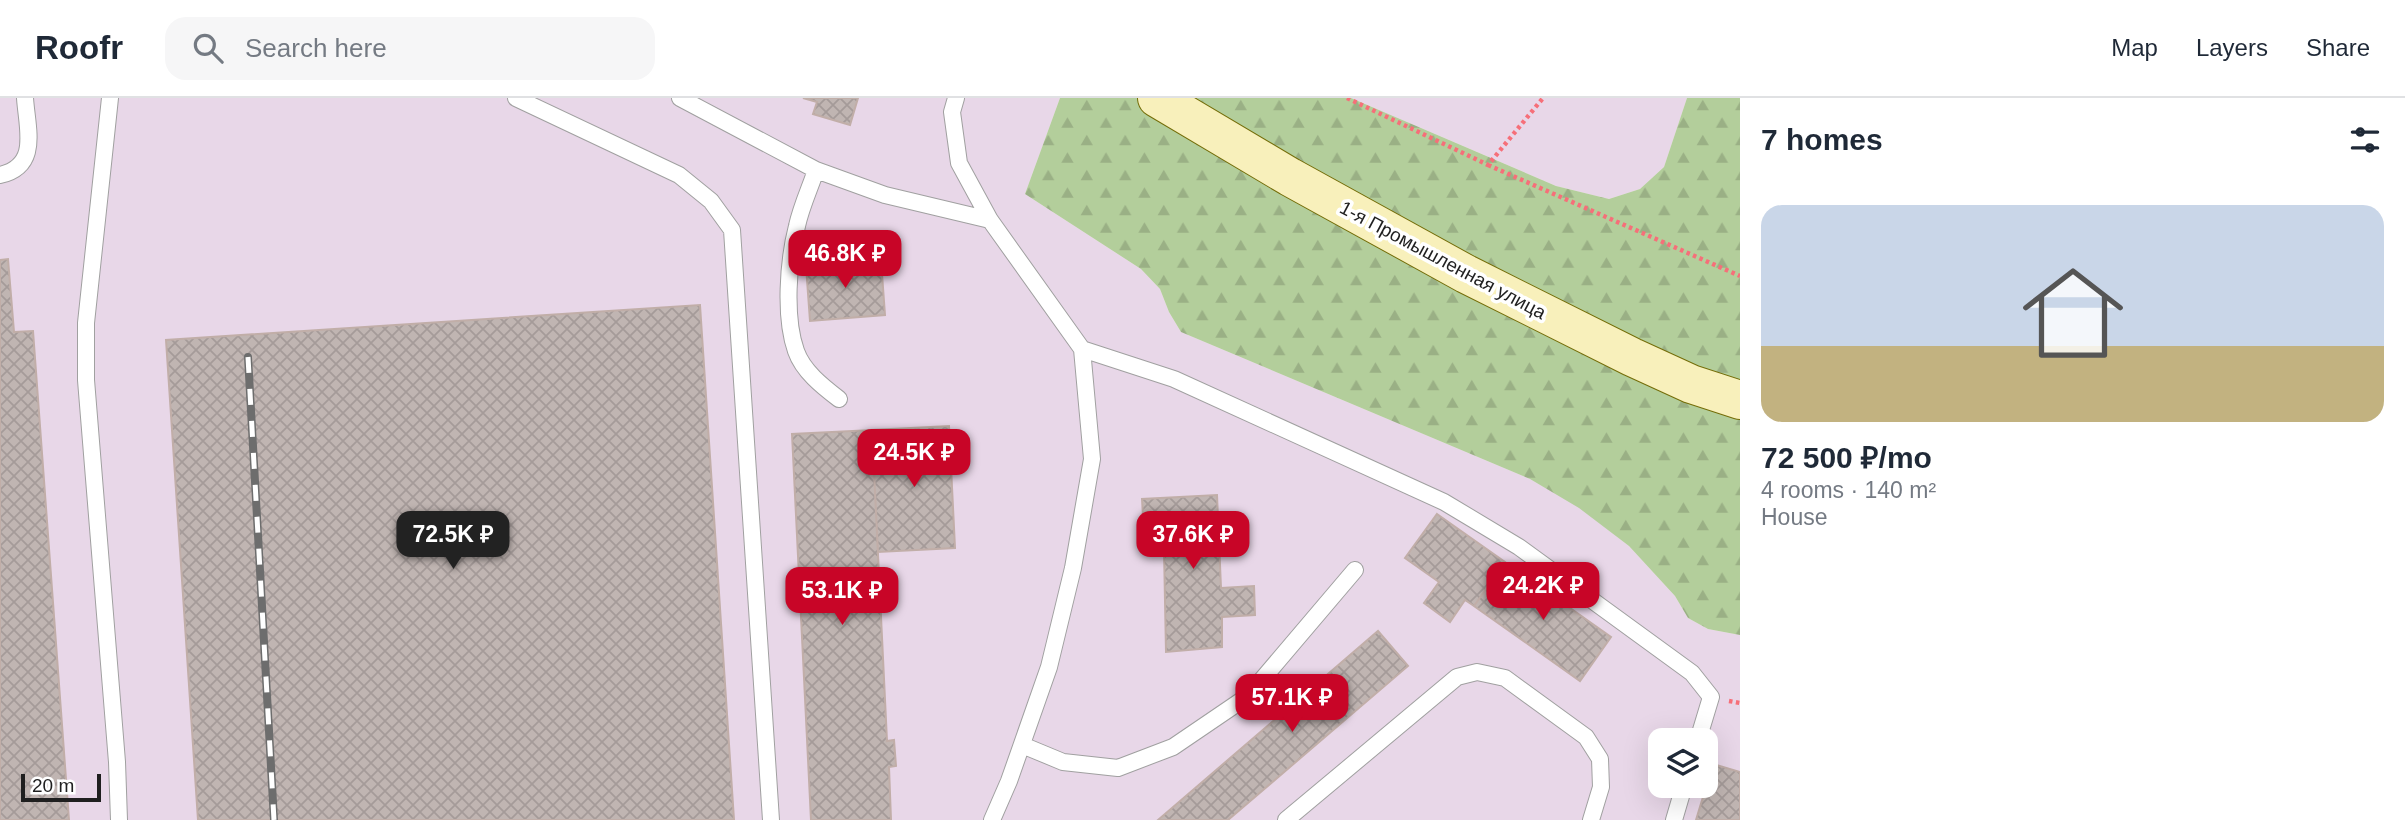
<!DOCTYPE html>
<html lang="en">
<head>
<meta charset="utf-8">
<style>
  body { margin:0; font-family:Helvetica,sans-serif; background:#f6f6f7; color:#1f2937; height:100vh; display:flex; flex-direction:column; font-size:26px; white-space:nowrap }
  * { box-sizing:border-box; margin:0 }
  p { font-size:23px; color:#747a83 }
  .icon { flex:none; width:38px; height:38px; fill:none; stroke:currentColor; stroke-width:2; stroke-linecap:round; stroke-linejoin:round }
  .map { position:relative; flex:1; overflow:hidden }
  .panel { display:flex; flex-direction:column; background:#fff; width:665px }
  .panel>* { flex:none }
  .controls { position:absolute; left:1648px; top:630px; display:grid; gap:14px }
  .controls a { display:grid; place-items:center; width:70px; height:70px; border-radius:14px; background:#fff; box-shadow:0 7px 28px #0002; font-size:35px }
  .scale { position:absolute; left:21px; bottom:18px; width:80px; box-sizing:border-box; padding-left:7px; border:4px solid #1f1f1f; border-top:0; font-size:19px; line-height:24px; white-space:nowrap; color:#1f1f1f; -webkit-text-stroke:5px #fff; paint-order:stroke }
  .price { position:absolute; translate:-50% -60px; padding:0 16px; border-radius:14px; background:#c80527; color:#fff; font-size:23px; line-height:46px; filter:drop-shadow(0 2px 4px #0008) }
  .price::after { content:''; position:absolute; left:50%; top:42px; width:21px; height:16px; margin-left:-10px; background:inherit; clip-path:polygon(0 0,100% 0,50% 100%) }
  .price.selected { background:#222; color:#fff }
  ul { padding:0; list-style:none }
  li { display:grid; align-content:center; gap:14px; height:371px; padding:0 21px }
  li+li { border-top:2px solid #e0e1e3 }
  li span { display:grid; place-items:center; height:217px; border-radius:21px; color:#555 }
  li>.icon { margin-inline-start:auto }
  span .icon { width:126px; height:126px; fill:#fffc; stroke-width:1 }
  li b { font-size:30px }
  h2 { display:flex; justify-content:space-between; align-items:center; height:84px; padding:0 21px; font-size:30px }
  header { display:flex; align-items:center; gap:42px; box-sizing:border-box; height:98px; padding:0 35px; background:#fff; border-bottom:2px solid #e0e1e3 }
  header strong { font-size:33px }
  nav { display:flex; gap:38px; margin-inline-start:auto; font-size:24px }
  .search { width:490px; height:63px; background:#f6f6f7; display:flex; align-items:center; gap:18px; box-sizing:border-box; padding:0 24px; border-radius:21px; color:#747a83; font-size:26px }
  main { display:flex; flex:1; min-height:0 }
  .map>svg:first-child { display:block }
  .industrial { fill:#e8d7e8; fill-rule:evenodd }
  .forest { fill:url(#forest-firs) }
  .building { fill:url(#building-cross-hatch); stroke:#c1aea8; stroke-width:2 }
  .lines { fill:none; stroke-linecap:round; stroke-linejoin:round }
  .lane-casing { stroke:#a0a0a0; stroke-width:18 }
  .secondary-casing { stroke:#746d08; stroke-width:40 }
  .path { stroke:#f66f79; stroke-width:4.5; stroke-dasharray:3.5 3.5; stroke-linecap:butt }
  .lane { stroke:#fff; stroke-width:16 }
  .secondary { stroke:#f8f0bb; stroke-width:38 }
  .rail-casing { stroke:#6d6d6d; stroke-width:8 }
  .rail { stroke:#fff; stroke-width:5; stroke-dasharray:16; stroke-linecap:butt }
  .labels { text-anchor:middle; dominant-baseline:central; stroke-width:7; stroke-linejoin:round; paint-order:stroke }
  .street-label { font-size:19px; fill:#1f1f1f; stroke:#fff }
</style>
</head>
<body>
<header>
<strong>Roofr</strong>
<div class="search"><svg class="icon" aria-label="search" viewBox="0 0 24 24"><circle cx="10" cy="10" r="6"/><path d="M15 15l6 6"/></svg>Search here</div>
<nav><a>Map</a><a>Layers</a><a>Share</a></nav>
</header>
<main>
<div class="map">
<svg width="1740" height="722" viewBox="0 0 1740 722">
  <defs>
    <pattern id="forest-firs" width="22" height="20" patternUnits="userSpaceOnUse" patternTransform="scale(1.75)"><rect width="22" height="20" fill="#b3ce9b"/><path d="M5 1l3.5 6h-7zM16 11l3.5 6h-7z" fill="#9ab085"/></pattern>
    <pattern id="building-cross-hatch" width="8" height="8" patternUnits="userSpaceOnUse" patternTransform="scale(1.75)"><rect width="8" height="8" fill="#c0b5b2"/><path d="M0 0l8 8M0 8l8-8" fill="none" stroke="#a59b99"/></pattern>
  </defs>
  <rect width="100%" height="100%" fill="#efeae5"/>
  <path class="industrial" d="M0,0H1060L1025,96L1141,171L1160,191L1169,214L1181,234L1530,381L1579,409L1629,448L1675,498L1688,520L1708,531L1740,537V722H0ZM1661,642H1706V688H1661Z
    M1351,0H1687L1664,69L1640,91L1609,101L1556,88Z"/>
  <path class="forest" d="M1060,0H1351L1556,88L1609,101L1640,91L1664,69L1687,0H1740V537L1708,531L1688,520L1675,498L1629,448L1579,410L1530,381L1181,234L1169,214L1160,191L1141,171L1025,96Z"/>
  <path class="building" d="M803,0H858L850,27L813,16L817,4Z
    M8,161L14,234L33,233L69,722H0V162Z
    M881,162L885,217L810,223L806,168Z
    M700,207L734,722H198L166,242Z
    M949,328L955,450L878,454L872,332Z
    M872,332L887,643L894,642L896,668L889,669L891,722H811L792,336Z
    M1217,397L1221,490L1254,488L1255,517L1222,519V549L1166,554L1164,452L1145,453L1142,401Z
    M1437,416L1505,464L1474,508L1465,502L1450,524L1424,505L1439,484L1405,460Z
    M1505,464L1611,539L1580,583L1474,508Z
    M1378,533L1408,568L1228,722H1158Z
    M1713,666L1740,674V722H1696Z"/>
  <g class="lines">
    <defs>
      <path id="lane" d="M110,0L86,225V282L117,664L119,722
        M516,0L679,77L711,103L732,132L771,722
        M680,0L816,72L885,97L990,122
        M956,0L952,14L959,65L990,122L1082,251L1092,361L1073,470L1049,569L1009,683L992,722
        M816,72C810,90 801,109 797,128C788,163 784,219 796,253C803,273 822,288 839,301
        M0,77C40,68 27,31 25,0
        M1082,251L1174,281L1444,404L1519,449L1692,575L1711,599L1698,642
        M1022,647L1063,664L1118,670L1173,649L1248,598L1355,472
        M1286,722L1457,579L1477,574L1505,580L1586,639L1600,661L1601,689L1591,722
        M1674,722L1684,688"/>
      <path id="secondary" d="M1157,0L1290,79L1466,176L1632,259L1691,286L1740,302"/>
    </defs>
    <use href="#lane" class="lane-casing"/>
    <use href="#secondary" class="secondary-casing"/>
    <path class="path" d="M1347,0L1488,67L1543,0
      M1488,67L1740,178
      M1729,603L1740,605"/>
    <use href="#lane" class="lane"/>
    <use href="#secondary" class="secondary"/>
    <defs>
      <path id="rail" d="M248,259L274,722"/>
    </defs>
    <use href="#rail" class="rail-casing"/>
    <use href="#rail" class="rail"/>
  </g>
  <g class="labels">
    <g class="street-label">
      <text transform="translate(1443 162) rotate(28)">1-я Промышленная улица</text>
    </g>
  </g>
</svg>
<div class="controls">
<a><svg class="icon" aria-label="layers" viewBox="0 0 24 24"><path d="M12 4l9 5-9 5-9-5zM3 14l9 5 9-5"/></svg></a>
</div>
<div class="scale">20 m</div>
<b class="price" style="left:845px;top:192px">46.8K ₽</b>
<b class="price" style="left:914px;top:391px">24.5K ₽</b>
<b class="price selected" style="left:453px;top:473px">72.5K ₽</b>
<b class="price" style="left:1193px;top:473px">37.6K ₽</b>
<b class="price" style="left:1543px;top:524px">24.2K ₽</b>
<b class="price" style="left:842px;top:529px">53.1K ₽</b>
<b class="price" style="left:1292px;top:636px">57.1K ₽</b>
</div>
<section class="panel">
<h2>7 homes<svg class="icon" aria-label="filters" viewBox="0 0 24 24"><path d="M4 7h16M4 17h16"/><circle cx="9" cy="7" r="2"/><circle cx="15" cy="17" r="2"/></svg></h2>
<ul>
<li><span style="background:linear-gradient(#c9d6e8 65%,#c2b280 0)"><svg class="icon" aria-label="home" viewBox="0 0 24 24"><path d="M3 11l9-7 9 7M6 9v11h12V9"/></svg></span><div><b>72 500 ₽/mo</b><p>4 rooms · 140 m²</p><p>House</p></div></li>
</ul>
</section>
</main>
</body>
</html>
